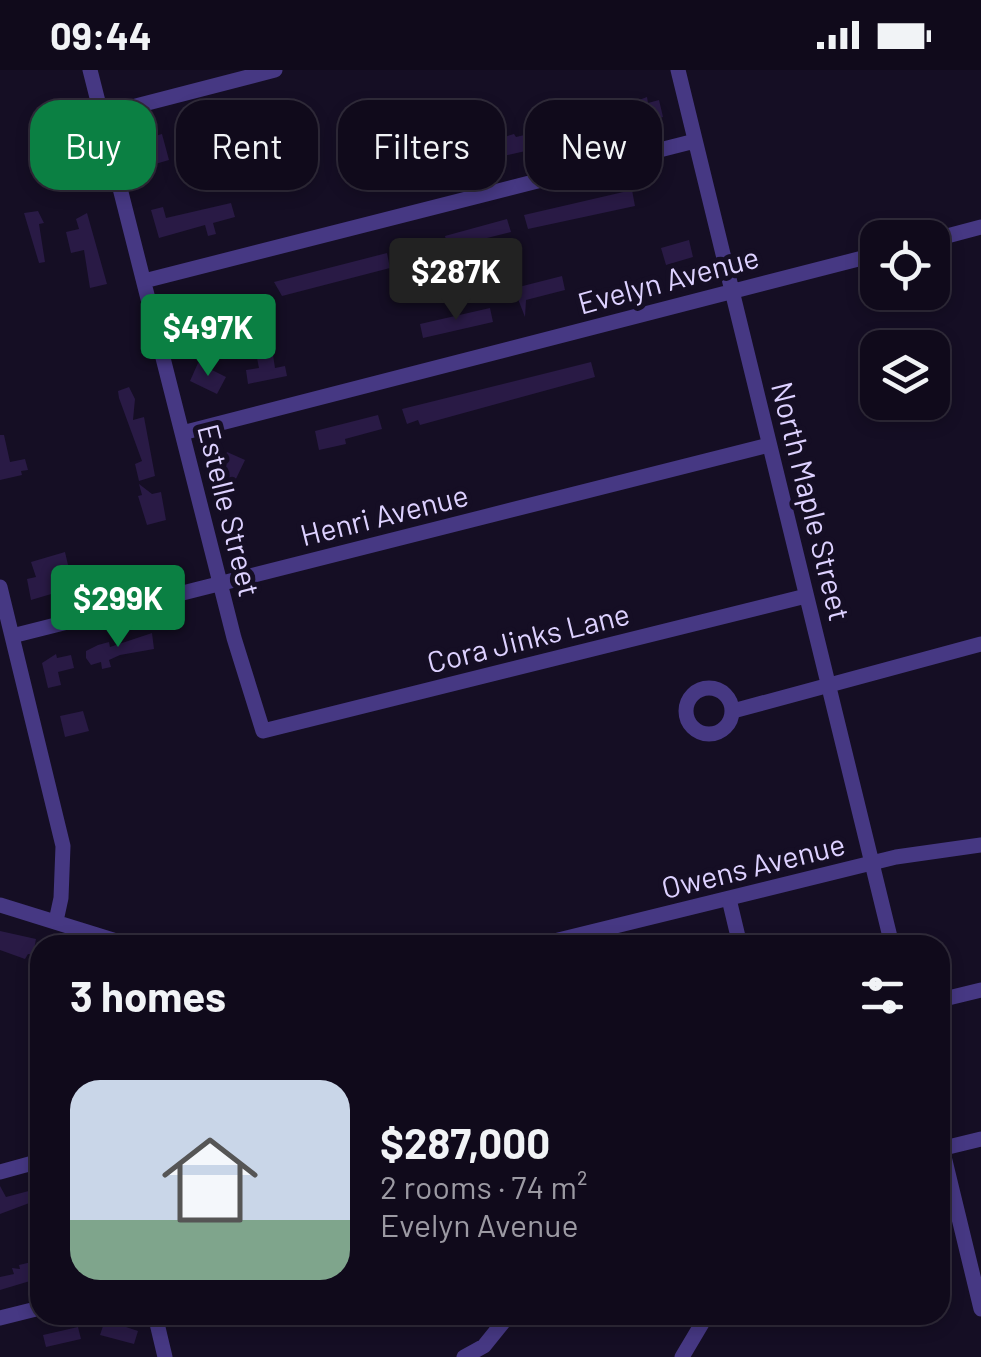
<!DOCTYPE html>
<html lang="en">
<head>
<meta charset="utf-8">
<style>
  body { margin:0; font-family:Barlow,sans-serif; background:#1e1828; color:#f1f3f6; height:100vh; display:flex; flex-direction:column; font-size:38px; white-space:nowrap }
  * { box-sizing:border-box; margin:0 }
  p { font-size:32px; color:#9c9aa3 }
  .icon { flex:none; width:55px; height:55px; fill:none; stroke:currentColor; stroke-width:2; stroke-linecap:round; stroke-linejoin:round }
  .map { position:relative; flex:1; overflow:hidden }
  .drawer { position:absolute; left:30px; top:865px; width:920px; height:390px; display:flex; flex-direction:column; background:#100a1b; border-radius:30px; box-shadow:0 5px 15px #0003,0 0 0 2px #302b3a }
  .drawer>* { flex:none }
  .top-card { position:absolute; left:30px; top:30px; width:922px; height:90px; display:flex; gap:20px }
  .buttons { position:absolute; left:860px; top:150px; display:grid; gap:20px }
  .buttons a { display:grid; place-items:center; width:90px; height:90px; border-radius:20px; background:#100a1b; box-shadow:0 5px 15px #0003,0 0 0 2px #302b3a; font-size:50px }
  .price { position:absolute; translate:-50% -85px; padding:0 22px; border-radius:10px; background:#0b8043; color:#fff; font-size:32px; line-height:65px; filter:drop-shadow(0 2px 5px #0008) }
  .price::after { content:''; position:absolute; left:50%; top:60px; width:30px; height:22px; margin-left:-15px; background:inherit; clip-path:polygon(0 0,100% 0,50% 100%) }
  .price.selected { background:#222; color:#fff }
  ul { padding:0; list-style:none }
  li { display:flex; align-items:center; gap:30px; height:250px; padding:0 40px }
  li+li { border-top:2px solid #302b3a }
  li span { display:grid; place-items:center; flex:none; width:280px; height:200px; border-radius:30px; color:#555 }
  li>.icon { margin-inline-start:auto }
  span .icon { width:120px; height:120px; fill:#fffc; stroke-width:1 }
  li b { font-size:42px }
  h2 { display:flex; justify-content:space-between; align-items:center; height:120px; padding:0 40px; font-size:42px }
  .chip { padding:0 35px; border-radius:30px; background:#100a1b; box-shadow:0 5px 15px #0003,0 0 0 2px #302b3a; font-size:35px; line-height:90px }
  .chip.selected { background:#0b8043; color:#fff }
  .status { display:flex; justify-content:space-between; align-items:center; height:70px; padding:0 50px; background:#100a1b; direction:ltr }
  .status svg { height:28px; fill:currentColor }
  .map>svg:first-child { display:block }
  .building { fill:#291a45 }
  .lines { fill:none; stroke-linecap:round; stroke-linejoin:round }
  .minor { stroke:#463883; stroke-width:15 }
  .labels { text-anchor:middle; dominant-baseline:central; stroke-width:10; stroke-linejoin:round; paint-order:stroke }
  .street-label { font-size:30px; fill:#ddd1ff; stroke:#150e24 }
</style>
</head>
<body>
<div class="status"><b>09:44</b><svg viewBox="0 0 49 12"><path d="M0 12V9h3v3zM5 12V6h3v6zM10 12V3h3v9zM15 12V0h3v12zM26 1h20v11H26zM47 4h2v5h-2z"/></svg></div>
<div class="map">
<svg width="981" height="1287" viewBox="0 0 981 1287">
  <rect width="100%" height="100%" fill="#150e24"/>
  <path class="building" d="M647,27L648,33L659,30L663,47L633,55L632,50L596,62L592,48Z
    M261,36L264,51L250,54L252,65L243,67L240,53L232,52L230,44Z
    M571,54L574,70L472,93L469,78L502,72L501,68L514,64L516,67Z
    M162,64L169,90L145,97L138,71Z
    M632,120L635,136L528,159L524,145Z
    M231,133L235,147L213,153L216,164L208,166L205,155L159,168L151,140L163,137L166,148Z
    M38,141L44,153L39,154L45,192L39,193L24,143Z
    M87,143L107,214L90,218L84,180L71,183L66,162L79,159L76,149Z
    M507,149L511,162L475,171L476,176L464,182L455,184L453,177L448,178L445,166Z
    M689,170L693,187L666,195L661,178Z
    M387,183L390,198L282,226L274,212Z
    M562,206L565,220L526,230L525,247L518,229L506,232L503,221Z
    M260,230L266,249L251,254L248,248L187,263L184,245Z
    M490,238L493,252L423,268L420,254Z
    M273,285L275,298L285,296L287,306L248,314L246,300L259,298L257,288Z
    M591,292L595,307L420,355L418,350L407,354L402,339Z
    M198,293L226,307L217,324L190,311Z
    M129,317L135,329L133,350L144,347L155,406L139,411L135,394L142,391L119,328L118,321Z
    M378,345L382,359L345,369L346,374L319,380L315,361Z
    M0,365H4L10,392L25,389L28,400L21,401L22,405L0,410Z
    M227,382L245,390L234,413L216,405Z
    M139,414L152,424L161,422L166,450L147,455L138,426L142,425Z
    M65,482L68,495L53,499L58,522L31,530L27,509L36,507L31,492Z
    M152,563L154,579L120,585L109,590L111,597L102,599L101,592L91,595L86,588V581L98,575L109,572L110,577Z
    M56,584L57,588L71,585L74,598L58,602L61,615L48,618L42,593Z
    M83,641L89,661L65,667L60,646Z
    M0,861L36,869L33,885L28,884L25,889L0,880Z
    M0,1116L6,1127L40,1118V1150L32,1132L0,1144Z
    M40,1190V1208L0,1220V1207L14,1204L12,1198L20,1199L19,1195Z
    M105,1250L138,1261L134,1274L100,1265Z
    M78,1257L81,1269L46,1277L43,1265Z"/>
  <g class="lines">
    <path class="minor" d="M90,0L234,568L263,661L806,526
      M678,0L892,875
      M101,45L275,0
      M932,170L981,157
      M144,211L695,71
      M182,363L878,184
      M0,517L63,776L61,828L56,851
      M12,566L769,375
      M686 641a23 23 0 1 1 46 0a23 23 0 1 1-46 0Z
      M733,641L981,574
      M729,829L740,875
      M0,835L129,875
      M538,875L896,787L981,775
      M940,930L981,920
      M940,1070L981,1239
      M940,1079L981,1069
      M0,1102L40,1091
      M155,1245L165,1287
      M0,1248L40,1238
      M464,1287L484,1276L509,1245
      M682,1287L707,1245"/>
  </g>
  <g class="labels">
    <g class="street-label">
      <text transform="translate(668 209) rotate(-15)">Evelyn Avenue</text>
      <text transform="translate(812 431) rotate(76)">North Maple Street</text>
      <text transform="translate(230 440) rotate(76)">Estelle Street</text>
      <text transform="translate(384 444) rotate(-14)">Henri Avenue</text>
      <text transform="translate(528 567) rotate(-14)">Cora Jinks Lane</text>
      <text transform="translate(753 795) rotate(-14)">Owens Avenue</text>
    </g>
  </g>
</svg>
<div class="buttons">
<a><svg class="icon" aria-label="locate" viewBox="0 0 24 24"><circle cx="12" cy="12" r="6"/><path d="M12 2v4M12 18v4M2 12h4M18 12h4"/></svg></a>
<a><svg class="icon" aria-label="layers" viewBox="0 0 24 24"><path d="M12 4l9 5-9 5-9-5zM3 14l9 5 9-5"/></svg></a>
</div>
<b class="price selected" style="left:456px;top:253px">$287K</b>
<b class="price" style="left:208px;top:309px">$497K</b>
<b class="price" style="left:118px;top:580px">$299K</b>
<div class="top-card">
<a class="chip selected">Buy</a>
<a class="chip">Rent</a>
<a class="chip">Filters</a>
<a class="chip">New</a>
</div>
<section class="drawer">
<h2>3 homes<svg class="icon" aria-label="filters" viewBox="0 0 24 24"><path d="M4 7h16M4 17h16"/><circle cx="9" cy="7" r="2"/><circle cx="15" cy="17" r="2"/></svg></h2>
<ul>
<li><span style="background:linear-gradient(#c9d6e8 70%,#7fa58c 0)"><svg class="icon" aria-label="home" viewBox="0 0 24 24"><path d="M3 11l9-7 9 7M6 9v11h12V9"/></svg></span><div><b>$287,000</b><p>2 rooms · 74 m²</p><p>Evelyn Avenue</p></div></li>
</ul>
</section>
</div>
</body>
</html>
